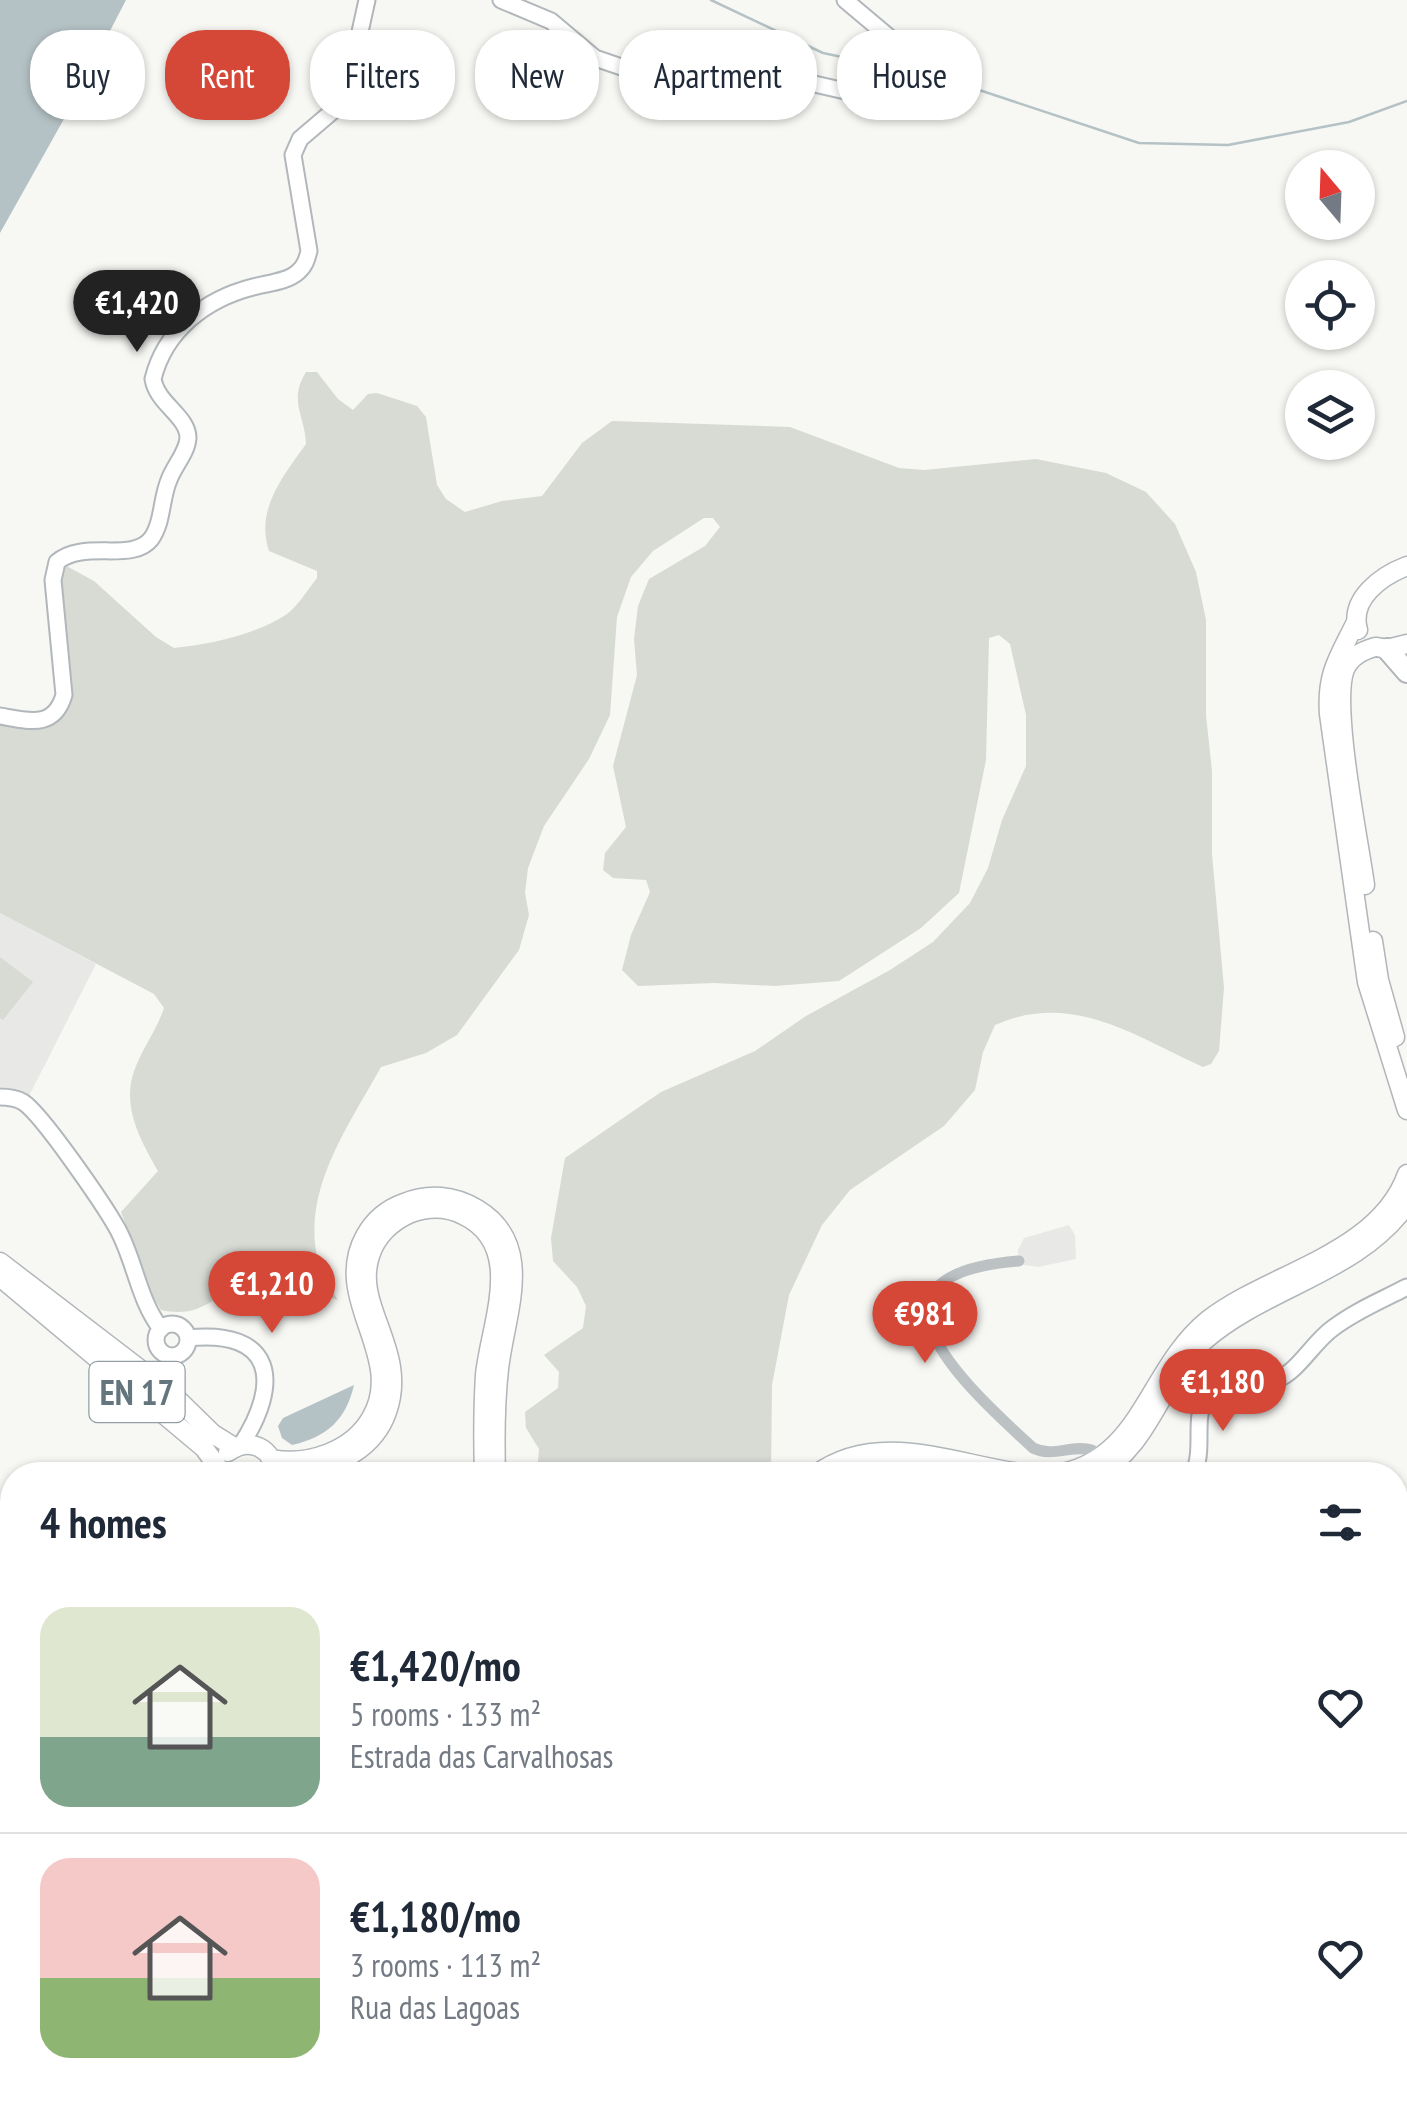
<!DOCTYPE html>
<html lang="en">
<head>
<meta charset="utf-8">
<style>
  body { margin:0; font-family:"PT Sans Narrow",sans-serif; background:#f2f2f3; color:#1f2937; height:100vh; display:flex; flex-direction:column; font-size:38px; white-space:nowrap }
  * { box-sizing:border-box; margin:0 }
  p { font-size:32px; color:#747a83 }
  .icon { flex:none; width:55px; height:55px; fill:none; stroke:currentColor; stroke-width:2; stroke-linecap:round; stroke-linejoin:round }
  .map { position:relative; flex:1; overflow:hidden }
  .panel { position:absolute; left:0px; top:1462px; width:1408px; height:642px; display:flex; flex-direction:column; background:#fff; border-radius:40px 40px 0 0; box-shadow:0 2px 8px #0004 }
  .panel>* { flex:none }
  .banner { position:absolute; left:30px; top:30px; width:1348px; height:90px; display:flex; gap:20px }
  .needle { width:65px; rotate:341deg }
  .fabs { position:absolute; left:1285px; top:150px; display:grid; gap:20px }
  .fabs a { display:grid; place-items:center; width:90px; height:90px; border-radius:50%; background:#fff; box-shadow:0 2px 8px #0004; font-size:50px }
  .price { position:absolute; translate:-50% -85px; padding:0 22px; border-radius:35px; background:#d54736; color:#fff; font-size:32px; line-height:65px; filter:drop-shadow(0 2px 5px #0008) }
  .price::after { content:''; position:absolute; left:50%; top:60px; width:30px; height:22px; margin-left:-15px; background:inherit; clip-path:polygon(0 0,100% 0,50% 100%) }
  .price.selected { background:#222; color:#fff }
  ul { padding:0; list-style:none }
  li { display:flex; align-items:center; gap:30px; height:250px; padding:0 40px }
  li+li { border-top:2px solid #e0e1e3 }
  li span { display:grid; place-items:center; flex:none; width:280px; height:200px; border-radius:30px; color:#555 }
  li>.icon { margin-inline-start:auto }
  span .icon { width:120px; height:120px; fill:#fffc; stroke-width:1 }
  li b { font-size:42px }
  h2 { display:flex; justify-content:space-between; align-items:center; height:120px; padding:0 40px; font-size:42px }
  .chip { padding:0 35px; border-radius:40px; background:#fff; box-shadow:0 2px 8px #0004; font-size:35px; line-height:90px }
  .chip.selected { background:#d54736; color:#fff }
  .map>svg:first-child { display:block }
  .built { fill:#e8e8e7 }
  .green { fill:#d7dbd4 }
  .water { fill:#b5c2c5 }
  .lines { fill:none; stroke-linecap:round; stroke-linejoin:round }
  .stream { stroke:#b5c2c5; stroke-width:2.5 }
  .river { stroke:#b5c2c5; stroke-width:15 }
  .secondary-casing { stroke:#b1b7bb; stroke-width:19 }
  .primary-casing { stroke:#b0b6b9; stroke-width:21 }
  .highway-casing { stroke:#b0b5b8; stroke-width:24 }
  .street { stroke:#bcc1c4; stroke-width:11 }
  .secondary { stroke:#fff; stroke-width:15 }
  .primary { stroke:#fff; stroke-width:18 }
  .highway { stroke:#fff; stroke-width:20 }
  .labels { text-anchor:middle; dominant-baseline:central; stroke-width:10; stroke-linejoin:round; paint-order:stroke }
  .shield { fill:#fff; stroke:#929ea4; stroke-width:2.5 }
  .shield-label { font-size:35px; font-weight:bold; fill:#64757d }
</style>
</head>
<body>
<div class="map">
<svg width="1407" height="2104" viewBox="0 0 1407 2104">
  <rect width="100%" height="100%" fill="#f7f7f4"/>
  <path class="built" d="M0,913L96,964L29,1096L16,1089L0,1087Z
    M1069,1225L1075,1235L1076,1259L1038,1267L1019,1264L1018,1250L1024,1238Z
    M1193,2093H1227L1233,2098L1231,2104H1189Z"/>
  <path class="green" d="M306,372H317L338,399L353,410L368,394L377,393L417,406L426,417L437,485L446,499L465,512L502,501L542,496L582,443L612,421L790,427L899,468L924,470L1036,459L1106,473L1146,492L1175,524L1196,572L1206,620V715L1212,771V854L1224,988L1219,1051L1211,1064L1203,1067C1133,1035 1071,991 995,1025L983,1052L975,1090L944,1126L850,1190L822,1225L789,1295L772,1385L771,1475H537L539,1449L526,1428L525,1412L558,1388L559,1372L544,1355L583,1328L586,1306L577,1287L553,1261L551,1238L565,1158L661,1092L755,1051L806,1016L890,970L933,942L970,903L988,868L1002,820L1026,766V715L1010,644L999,635L989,638L986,760L959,893L921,928L839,981L775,986L714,983L638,986L622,970L631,935L650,892L646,880L613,878L603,870L605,853L626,827L613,766L637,675L634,639L638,606L649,579L705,546L720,527L713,518H704L653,551L631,577L617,617L610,715L589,759L544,826L528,868L525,893L529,915L519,950L457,1035L426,1053L381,1067C348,1127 299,1193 319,1265C322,1278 331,1289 338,1300C311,1292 275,1273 247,1283C212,1295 203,1319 161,1310L150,1291L121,1212L158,1171C139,1138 120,1103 136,1066C144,1046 157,1029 164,1008L154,994L0,913V722C35,729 49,736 71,703L56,582L61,563L94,581L156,637L174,648C210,644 256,635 287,614C298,606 308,589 317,578V571L269,551C255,510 283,476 306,444C305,415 288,401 306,372Z
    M0,957L33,982L3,1020L0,1018Z"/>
  <path class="water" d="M0,0H126L69,110L0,233Z
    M354,1385C346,1420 327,1437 292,1445L282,1438L278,1426L283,1418Z
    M7,1559L12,1563V1619L0,1608V1572Z"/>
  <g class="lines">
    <path class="stream" d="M711,0L823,53L903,70
      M915,73L955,82L1139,143L1228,145L1349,122L1407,101"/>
    <path class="river" d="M1395,1922L1407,1913
      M1278,2104L1281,2092"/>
    <defs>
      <path id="secondary" d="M501,0L551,21L595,58L636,72L681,105L693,109L705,108L739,88L763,81L810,83L876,98L900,93C913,78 912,65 902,48L845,0
        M0,716C29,721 54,729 64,695L53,580L57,562C84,539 132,563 151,539C163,523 161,498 169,480C174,466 187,453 188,438C188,416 157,404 153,379C165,330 206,299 253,287C267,283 287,282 298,272C305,266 307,259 309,251L293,155L300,139L334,110L347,91L367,0
        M0,1097C8,1097 16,1098 23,1102C42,1114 104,1205 117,1228C135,1260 138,1299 161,1329
        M156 1340a16 16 0 1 1 32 0a16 16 0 1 1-32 0Z
        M188,1338C274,1329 282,1382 241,1445
        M1193,1475C1205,1450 1193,1419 1205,1401C1220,1377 1254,1389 1276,1380C1299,1371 1313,1342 1333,1328C1355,1311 1382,1300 1407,1287
        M0,2102L2,2104
        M697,2104L702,2092"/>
      <path id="primary" d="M1356,622C1339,657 1326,673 1329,714L1367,982L1407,1110
        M1358,630C1349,599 1381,576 1407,566
        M1377,647L1387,649L1407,644
        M1365,885C1359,841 1331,705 1345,669C1351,656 1362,651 1375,647
        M1373,941L1379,980L1395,1037
        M0,1262L171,1393L213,1434L234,1447
        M0,1277L204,1448L220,1470
        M228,1452C250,1436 274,1448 275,1475
        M272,1459C308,1466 352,1451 371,1418C407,1357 330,1299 365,1236C374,1220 387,1209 404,1203C428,1193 454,1195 477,1209C537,1245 505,1314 499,1369C495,1404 495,1440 496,1475
        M305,1475C340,1463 374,1449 387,1412C409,1350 353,1307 370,1256C376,1236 392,1221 411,1213C428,1207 447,1207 463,1215C527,1245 490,1324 485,1375C483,1408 483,1442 484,1475
        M815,1475C882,1426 963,1469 1036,1475
        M839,1475C879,1457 918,1467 959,1475
        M1051,1475C1142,1464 1146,1370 1208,1320C1270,1272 1379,1254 1407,1174
        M1096,1475C1152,1445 1160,1379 1205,1340C1266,1287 1360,1272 1407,1204
        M1395,1787L1407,1783
        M522,2104L523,2092
        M1182,2104L1185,2092"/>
      <path id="highway" d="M1387,649L1407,672"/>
    </defs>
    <use href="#secondary" class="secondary-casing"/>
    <use href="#primary" class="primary-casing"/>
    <use href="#highway" class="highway-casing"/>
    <path class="street" d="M1019,1261C840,1275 970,1390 1033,1448C1053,1458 1072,1444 1092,1450
      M173,2092L177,2104
      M580,2092L585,2104
      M856,2104V2092
      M965,2104L975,2092"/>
    <use href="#secondary" class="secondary"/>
    <use href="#primary" class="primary"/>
    <use href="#highway" class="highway"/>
  </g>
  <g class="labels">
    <rect class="shield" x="89.5" y="1362" width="95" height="60" rx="8"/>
    <g class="shield-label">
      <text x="137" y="1392">EN 17</text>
    </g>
  </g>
</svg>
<div class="fabs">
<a><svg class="needle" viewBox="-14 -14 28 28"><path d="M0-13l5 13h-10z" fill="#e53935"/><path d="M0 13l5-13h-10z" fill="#747a83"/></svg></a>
<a><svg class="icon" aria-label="locate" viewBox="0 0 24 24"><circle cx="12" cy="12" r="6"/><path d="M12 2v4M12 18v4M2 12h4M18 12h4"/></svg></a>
<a><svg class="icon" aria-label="layers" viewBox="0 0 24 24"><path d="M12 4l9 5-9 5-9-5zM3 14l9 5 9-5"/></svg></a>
</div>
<b class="price selected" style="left:137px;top:355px">€1,420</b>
<b class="price" style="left:272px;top:1336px">€1,210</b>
<b class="price" style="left:925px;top:1366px">€981</b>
<b class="price" style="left:1223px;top:1434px">€1,180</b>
<div class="banner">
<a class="chip">Buy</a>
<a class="chip selected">Rent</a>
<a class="chip">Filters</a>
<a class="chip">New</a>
<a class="chip">Apartment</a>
<a class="chip">House</a>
</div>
<section class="panel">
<h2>4 homes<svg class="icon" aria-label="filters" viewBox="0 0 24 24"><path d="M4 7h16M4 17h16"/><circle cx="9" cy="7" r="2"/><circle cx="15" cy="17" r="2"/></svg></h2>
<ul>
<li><span style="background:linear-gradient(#dfe7d0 65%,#7fa58c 0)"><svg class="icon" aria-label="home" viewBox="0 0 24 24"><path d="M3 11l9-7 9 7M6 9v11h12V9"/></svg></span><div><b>€1,420/mo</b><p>5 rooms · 133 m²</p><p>Estrada das Carvalhosas</p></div><svg class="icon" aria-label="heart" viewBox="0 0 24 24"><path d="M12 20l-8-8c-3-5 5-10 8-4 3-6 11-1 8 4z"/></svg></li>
<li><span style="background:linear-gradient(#f6c9c9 60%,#8fb573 0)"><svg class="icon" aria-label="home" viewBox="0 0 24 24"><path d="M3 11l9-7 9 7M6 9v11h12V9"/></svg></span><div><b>€1,180/mo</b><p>3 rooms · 113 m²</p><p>Rua das Lagoas</p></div><svg class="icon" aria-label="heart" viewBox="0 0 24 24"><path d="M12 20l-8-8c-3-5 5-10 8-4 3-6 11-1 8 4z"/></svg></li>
</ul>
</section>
</div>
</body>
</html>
